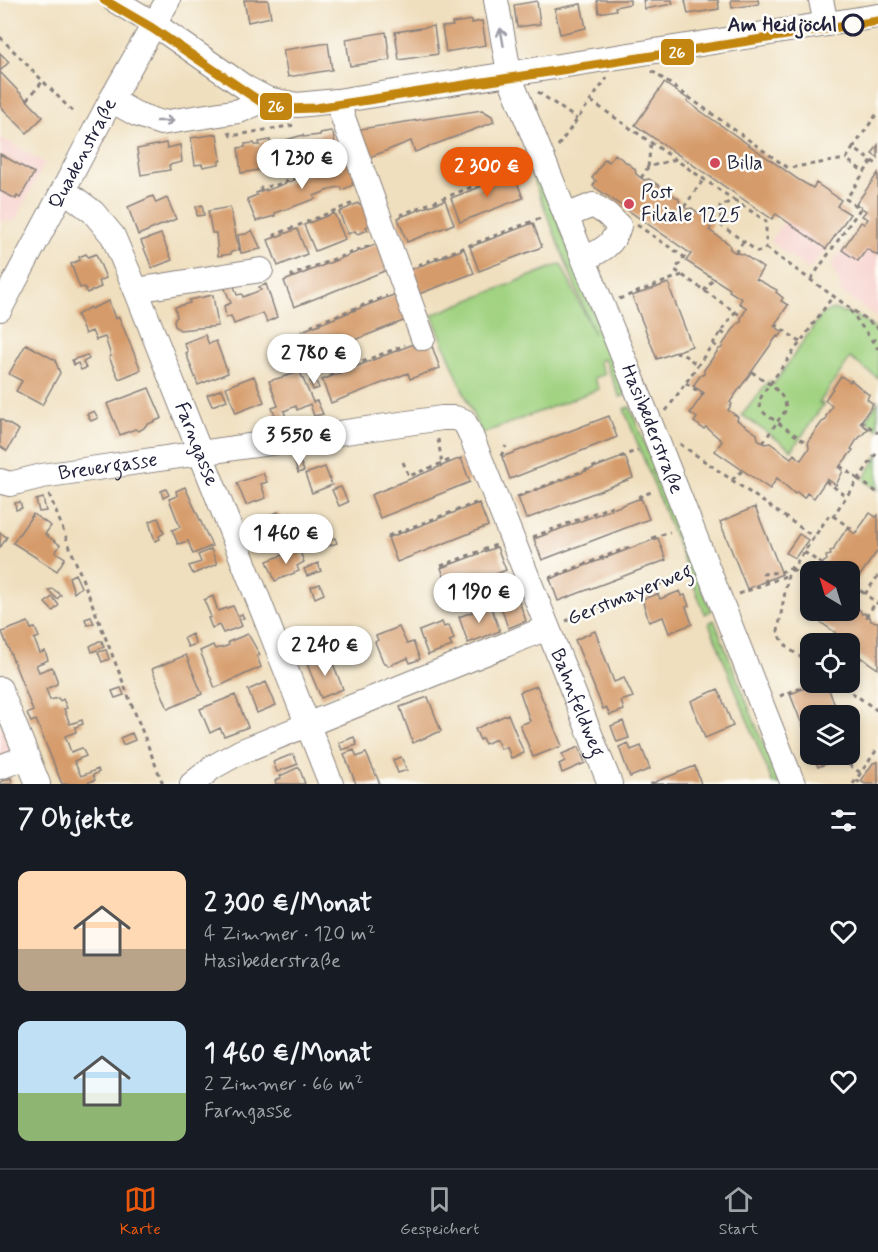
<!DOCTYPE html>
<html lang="de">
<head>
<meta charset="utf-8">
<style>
  body { margin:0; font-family:Mynerve,sans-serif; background:#242831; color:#f1f3f6; height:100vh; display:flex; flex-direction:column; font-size:22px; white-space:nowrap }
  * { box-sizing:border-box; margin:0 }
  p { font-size:20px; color:#9ea1a6 }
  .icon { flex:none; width:33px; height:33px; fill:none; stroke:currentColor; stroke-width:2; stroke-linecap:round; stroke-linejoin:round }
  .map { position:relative; height:784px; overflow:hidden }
  .details { display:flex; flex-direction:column; background:#171b24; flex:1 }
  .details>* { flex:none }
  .needle { width:39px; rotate:322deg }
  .fabs { position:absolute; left:800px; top:561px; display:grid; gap:12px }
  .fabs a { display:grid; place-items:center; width:60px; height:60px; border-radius:12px; background:#171b24; box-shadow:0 3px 9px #0003; font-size:30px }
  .price { position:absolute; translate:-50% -51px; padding:0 14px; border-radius:21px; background:#fff; color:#222; font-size:20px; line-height:39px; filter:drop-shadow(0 2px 3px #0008) }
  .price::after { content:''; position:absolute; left:50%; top:36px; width:18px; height:14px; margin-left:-9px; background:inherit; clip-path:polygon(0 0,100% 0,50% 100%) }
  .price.selected { background:#ea580c; color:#fff }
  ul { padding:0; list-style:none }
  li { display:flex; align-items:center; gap:18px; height:150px; padding:0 18px }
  li span { display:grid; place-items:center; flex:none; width:168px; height:120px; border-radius:12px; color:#555 }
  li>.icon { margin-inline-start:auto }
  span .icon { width:72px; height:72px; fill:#fffc; stroke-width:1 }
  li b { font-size:26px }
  h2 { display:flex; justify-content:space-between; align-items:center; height:72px; padding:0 18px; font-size:26px }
  .tabs { display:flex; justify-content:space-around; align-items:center; height:84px; border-top:2px solid #363941; background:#171b24; font-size:16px; color:#9ea1a6 }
  .tabs a { display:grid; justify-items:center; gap:3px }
  .tabs .selected { color:#ea580c }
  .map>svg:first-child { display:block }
  .built { fill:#f7d0cc }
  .green { fill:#a2d382; stroke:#627a5e; stroke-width:1.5 }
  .building { fill:#d69b6b }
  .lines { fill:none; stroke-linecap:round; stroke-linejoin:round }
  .minor-casing { stroke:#88807c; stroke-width:26 }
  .path { stroke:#88807c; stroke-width:3; stroke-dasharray:4.5 4.5; stroke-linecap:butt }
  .minor { stroke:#fff; stroke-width:24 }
  .tram-1-casing { stroke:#fdfcf7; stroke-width:14 }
  .tram-1 { stroke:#c2850f; stroke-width:9 }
  .oneway { stroke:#9c9ca7 }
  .stop-dot { fill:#fdfcf7; stroke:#22223b; stroke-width:3 }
  .poi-dot { fill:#d1495b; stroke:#fdfcf7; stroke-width:2 }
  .labels { text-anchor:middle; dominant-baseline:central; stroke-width:5; stroke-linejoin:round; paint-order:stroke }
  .stop-label { font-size:20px; font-weight:bold; fill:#22223b; stroke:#fdfcf7; text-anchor:end }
  .street-label { font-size:20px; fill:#22223b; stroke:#fdfcf7 }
  .poi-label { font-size:20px; fill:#22223b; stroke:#fdfcf7; text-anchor:start }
  .line-badge { stroke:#fdfcf7; stroke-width:2 }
  .badge-label { font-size:16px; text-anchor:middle; font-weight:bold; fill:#fff }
</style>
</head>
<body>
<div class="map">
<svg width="878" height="784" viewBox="0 0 878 784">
  <rect width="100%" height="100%" fill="#fdfcf7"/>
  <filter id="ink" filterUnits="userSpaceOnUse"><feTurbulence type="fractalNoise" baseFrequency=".0167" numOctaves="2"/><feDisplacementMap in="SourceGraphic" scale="12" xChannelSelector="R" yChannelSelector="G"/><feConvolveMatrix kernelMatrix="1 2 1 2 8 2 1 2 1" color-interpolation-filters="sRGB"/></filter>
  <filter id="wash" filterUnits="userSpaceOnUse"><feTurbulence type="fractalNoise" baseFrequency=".008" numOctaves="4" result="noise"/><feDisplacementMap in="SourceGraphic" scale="24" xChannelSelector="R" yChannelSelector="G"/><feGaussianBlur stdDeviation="1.35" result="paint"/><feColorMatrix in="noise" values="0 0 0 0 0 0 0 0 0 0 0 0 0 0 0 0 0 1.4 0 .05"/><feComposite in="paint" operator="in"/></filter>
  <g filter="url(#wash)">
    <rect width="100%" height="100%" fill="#efdfbe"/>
    <path class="built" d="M0,137L45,163L15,221H0Z
      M878,173V318L839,291L841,287L831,265L861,222L864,224L867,220L862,216L865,211L856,204Z
      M785,220L826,249L809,270L770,241Z
      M0,722L12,752L0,758Z"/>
    <path class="green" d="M530,151L626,395L620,397L604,359L598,361L605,374L594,378L599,389L481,434L432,315L561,264L594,334L523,153Z
      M833,309L860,318L878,331V378L850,358L819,403L824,404L792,450L742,415L769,381L774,384L822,314Z
      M878,401V430L866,420Z
      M630,407L711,611L705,614L624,409Z
      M878,455V490L866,482L864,478Z
      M714,620L779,784H773L709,623Z"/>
    <g id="blocks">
      <path class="building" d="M244,0H268L271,17L248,22Z
        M597,0H630V4L615,7L616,10L599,13Z
        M643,0H672L673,4L645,9Z
        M685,0H718L719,9L688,14Z
        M731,0H758L759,4L732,8Z
        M537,1L540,24L517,27L514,5Z
        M581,4L586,28L560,34L555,9Z
        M472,20V23L482,21L486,45L446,52L442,27L453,26L452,23Z
        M434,26L438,54L399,60L395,32Z
        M386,32L390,60L350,66L346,39Z
        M328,43L332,70L288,77L283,50Z
        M0,53L9,62L0,71Z
        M0,72L43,117L27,133L0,106Z
        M664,83L688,99L687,101L699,110L799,180L813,188L816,183L841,200L837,206L850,214L826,249L776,214L772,219L635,125Z
        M482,110L492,116L494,122L415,152L411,141L365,159L354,130Z
        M331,131L333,133L337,155L312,159L305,161L306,164L295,166L294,163L286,164L282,141L303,135V137L320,135V133Z
        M217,134L221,160L219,161V164L203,167L202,164L195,165L191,138Z
        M270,140V143L277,142L281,166L241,173L238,148L245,147V144L254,143L255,145H260L259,142Z
        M166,143L167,148L180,145L182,162L169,165L170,170L141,175L137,149Z
        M878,145V158L872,154Z
        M0,154L34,173L20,198L17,196L16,199L0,191Z
        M615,154L635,169L636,174L644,180L649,179L679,199L680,204L687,209L692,208L713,224L709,230L729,244L730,249L736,253L743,254L763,268L756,279L777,290L776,292L783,298L781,301L788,305L774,326L783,332L779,337L777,336L730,402L732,404L728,410L738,417L737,420L757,434L758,439L765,444L770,443L791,458L794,454L801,460L809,448L808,441L822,422L826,420V416L832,406L825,400L841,376L850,382L851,380L869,395L867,399L873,404L860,423L868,429L856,441L851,449L853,450L840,466L839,468L843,471L836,485L827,479L814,498L807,493L804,498L797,492L795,494L777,478L770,489L715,451L722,441L706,427L704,429L694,422L697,418L690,413L704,393L693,386L700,376L704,374V370L719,349L722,348L723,344L737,324L741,322V318L747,308L739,303L742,299L729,291L730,289L686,261L691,254L593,186L596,181L592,178L605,159L609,162Z
        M350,158L359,180L352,183L353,185L342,190L341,187L334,188L314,196L315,199L275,213V216L256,221L247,199L257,195L256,193L266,189V191Z
        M878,173V256L867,249L858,261L842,250L861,222L864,224L868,219L862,216L866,211L856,204Z
        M514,174L523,198L460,222L451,198Z
        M153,196L156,203L167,198L176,219L138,235L128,207Z
        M445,200L454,224L407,242L398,218Z
        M358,203L359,205L365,203L373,224L366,227L368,230L357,234L355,231L348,234L339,212Z
        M202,205L204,215L197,216L196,207Z
        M230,207L239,250L231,252V254L218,256L216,233H212L208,211Z
        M334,213L345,239L315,251L304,225Z
        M533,223L542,247L479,271L470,247Z
        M297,229L307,254L278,266L268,240Z
        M252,230L261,249L241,253L238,235L246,234Z
        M161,234L172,260L152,268L141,241Z
        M382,242L392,268L294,307L284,281Z
        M464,249L474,273L411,297L402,273Z
        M86,254L88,257L96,254L106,278L99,281L101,287L87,293L85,287L80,288L71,264L80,260L79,257Z
        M233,283L237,295L242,294L243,297L261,290L259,287L266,284L277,317L267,322L263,313L234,324L231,316L226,318L224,306L231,303L223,284Z
        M669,283L671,288L670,289L692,346L657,359L632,296Z
        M401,292L411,318L313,356L302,331Z
        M213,295L218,326L180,330L175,326L174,320L177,317L175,307L190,303L189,300Z
        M109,301L115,319L119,317L141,370L119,379L109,357L111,356L105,337L96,340L92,331L85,334L77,315L90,307L91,309Z
        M205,335L209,344L216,341L228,373L198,385L186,353L188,352L184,343Z
        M429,338L440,368L410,379L408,373L331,403L322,380Z
        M26,344L55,360L60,373L42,405L16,391L22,381L9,374Z
        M87,355L89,359L83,362L86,368L81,370L78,363L74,365L72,360Z
        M300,372L313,402L317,401L323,414L314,416L310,404L297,410L296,406L284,411L287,421L278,422L272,408L278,406L269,381Z
        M254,376L264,402L236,413L226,387Z
        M315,379L319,388L313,390L310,381Z
        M149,388L162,418L146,425L144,428L139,431L135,429L120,435L107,404Z
        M222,389L227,400L212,406L207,395Z
        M94,411L98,418L91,421L87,414Z
        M609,416L617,437L510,479L502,457Z
        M0,419L19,430L7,451L0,446Z
        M625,456L633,478L526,519L518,497Z
        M461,458L470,482L380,518L371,495Z
        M300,461L304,471L298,473L295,463Z
        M325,467L332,485L312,493L305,474Z
        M263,473L267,482L261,484L266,498L246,505L237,483Z
        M185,487L212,546L193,554L188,541L178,544L172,530L180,527L169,499L177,496L176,491Z
        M341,487L348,502L339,506L332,490Z
        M166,489L169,495L163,498L161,491Z
        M43,498L46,511L39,512L36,500Z
        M641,498L649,519L542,560L534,539Z
        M20,502L22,508L16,510L15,503Z
        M479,503L488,526L397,562L388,538Z
        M755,507L782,574L747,589L720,522Z
        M278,512L282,522L288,521L294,531L260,544L252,523Z
        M870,513L876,517L878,515V550L849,591V572H817L824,562L827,560L826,556L831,555L830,551L834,550L835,546L847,528L855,534Z
        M33,514L51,526L45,534L60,545L56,552L65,558L57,571L13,543Z
        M158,518L164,533L159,536L160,539L155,541L149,522Z
        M0,533L7,537L0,548Z
        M799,534L808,540L795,558L786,553Z
        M335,538L337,543L325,547L323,542Z
        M658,538L666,560L558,601L550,579Z
        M497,547L506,570L450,592L441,568Z
        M211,549L217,564L193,574L189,566L201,562L198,555Z
        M299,549L304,562L297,566L299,571L275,581L267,561Z
        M318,563L321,571L307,576L304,569Z
        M75,574L81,587L74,593L69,577Z
        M320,584L324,594L315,598L311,587Z
        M53,589L61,595L57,599L48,590Z
        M680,591L682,596L685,595L689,606L686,607L692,624L669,633L663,617L649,622L642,599L658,594L660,599Z
        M517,595L526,621L508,628L499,601Z
        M213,596L218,611L233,606L238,616L242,614L244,618L239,619L242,626L223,633L219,625L212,628L208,618L211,617L204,600Z
        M52,597L59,605L53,611L45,603Z
        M490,605L500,631L468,643L459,617Z
        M849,605L860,610L862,614L865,613L866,617H870L871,621L878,622V669L849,649V644H841L833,638L836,633L810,615L813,610H849Z
        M91,617L94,623L87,625L85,619Z
        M28,622L31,629L35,628L39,637L34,639L40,653L45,651L48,660L36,665L39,672L52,667L57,680V684L46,689L50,700L58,698L60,701L63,699L67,708L64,709L70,724L82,720L83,724L75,727L76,732L65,736L71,752L82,748L86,756L74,761L81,776L98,769L99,772L93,775L95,780L84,784H62L36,720L31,722L27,714L33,711L2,632Z
        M442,622L444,627L449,625L454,639L449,641L452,646L428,655L419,631Z
        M399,627L407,644L413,642L420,659L410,663L408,658L388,666L386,663L384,664L375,642L378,640L376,636Z
        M595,631L614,682L624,678L633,697L621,701L624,710L610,715L606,707L603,709L575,640Z
        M192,634L196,644L188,647L184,638Z
        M248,634L260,655L257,656L261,667L215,688L200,651L213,645L215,649L224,647L229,645L228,642Z
        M334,640L338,650L317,658L312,648Z
        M99,641H102L104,647L92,652L90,646Z
        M106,650L109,659L102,662L98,652Z
        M186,655L202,694L168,709L152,669Z
        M330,656L343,689L321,698L307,664Z
        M266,682L276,705L257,713L248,690Z
        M820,682H826L839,716H810V745L790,694Z
        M537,686L562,746L533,757L520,725L530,721L520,692Z
        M121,688L124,695L115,698L112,691Z
        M718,689L733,726L705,738L691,701Z
        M235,695L248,727L224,736L220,728L210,733L200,709Z
        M428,697L441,731L413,743L400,707Z
        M508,714L524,753L511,758L507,747L501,749L496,739L485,744L482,738L480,740L475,729Z
        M623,721L629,738L617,742L611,726Z
        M132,733L135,740L123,745L120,738Z
        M354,737L357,745L342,750L339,743Z
        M849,740L854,753L818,767L813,754H849Z
        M628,743L631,750L641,746L650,769L630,777L619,747Z
        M579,747L585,763L562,773L559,764L565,761L562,754Z
        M354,750L357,757L366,753L380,784H356L344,754Z
        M293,754L298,764L277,772L273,762Z
        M401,757L407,770L398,773L393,760Z
        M878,762V784H865L861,781L873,763Z
        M695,766L701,784H650Z
        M299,767L305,784H276L275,781L281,778L280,776Z
        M11,778L13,784H0V782Z"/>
    </g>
  </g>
  <g filter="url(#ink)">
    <use href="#blocks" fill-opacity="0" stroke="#88807c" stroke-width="1.5"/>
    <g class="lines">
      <defs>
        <g id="minor">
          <path d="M114,0L154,24L246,88L267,99L297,105L337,101L878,16"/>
          <path id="s1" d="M496,0L510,78L653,430L793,784"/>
          <path d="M821,0L826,24"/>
          <path d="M111,100L136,114L161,123L239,111L267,99"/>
          <path d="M337,101L423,338"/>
          <path id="s2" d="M64,190L93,212L113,236L136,290L331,784"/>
          <path d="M566,216L593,205L607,214L619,226C614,245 601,251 584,259"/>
          <path d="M136,290L261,270"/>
          <path id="s3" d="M0,309L111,100L168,0"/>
          <path id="s4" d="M0,481L10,484L42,476L442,418H455L464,421L470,433L610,784"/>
          <path d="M0,689L38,784"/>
          <path d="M0,767L27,757"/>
          <path d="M192,784L213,767L240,752L547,628"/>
        </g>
      </defs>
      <use href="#minor" class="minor-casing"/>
      <path class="path" d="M0,37L74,113
        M652,71L788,168L846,159
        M538,92L577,119
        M27,100L43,81
        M591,101L734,200L737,195
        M229,132L231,136L294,125
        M558,146L607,78
        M853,148L878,112
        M872,161L878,165
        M648,167L651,142
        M641,178L648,167L676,159
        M261,191V188L280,184L338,161
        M734,200L766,221V248L758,252L721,225L720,206Z
        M684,207L704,179
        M400,215L510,172L503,153
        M709,221L719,207
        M637,225L684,257
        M276,237L275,235L353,203
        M766,248L878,328
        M736,253L743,242
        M418,265L541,218
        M293,278L292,275L369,246
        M811,279L860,209L846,199L872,161L853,148L846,159L864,172
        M704,291L713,279
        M619,299L682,275
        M850,310L878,349
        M735,312L742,316
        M775,324L800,342
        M313,327L312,325L387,296
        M721,332L728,336
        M873,342L878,335
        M713,344L720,349
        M675,352L681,353L698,365
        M752,372C765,382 786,391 786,410L777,422C770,417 758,412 760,401C761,393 771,384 775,377C795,350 814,323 833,296
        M332,376L331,374L405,345
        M686,383L703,395
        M666,411L735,312L675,270L688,252
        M861,421L878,433
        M438,439L442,464
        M763,443L777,422L808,444
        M680,444L814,537
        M501,456L506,446
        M620,457L638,450
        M403,462L409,476L450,460
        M840,466L858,479
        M858,479L878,493
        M732,480L742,471
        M826,481L846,496
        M49,494L163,784
        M517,497L601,464
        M638,497L654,491
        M833,516L856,532
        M388,536L476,503
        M533,537L615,505
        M652,538L670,532
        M804,552L822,564
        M441,566L496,545
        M792,569L810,582
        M878,576L865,594L878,604
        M549,578L632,546
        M767,583L763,574L781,572L792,567
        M853,585L865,594
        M739,594L788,575
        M866,617L876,602
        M566,621L688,573
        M810,663C796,654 783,647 778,631L788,575L830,514L833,516L878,451
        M849,676L861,658
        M837,682L878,711
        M809,690L827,683
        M780,696L815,682
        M834,755L861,773
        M856,780L862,784
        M853,784L878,748"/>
      <use href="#minor" class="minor"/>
      <defs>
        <path id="tram-1" d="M104,0L152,28L261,102L285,109L316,108L878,21"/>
      </defs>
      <use href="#tram-1" class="tram-1-casing"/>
      <use href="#tram-1" class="tram-1"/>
    </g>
    <defs><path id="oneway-shaft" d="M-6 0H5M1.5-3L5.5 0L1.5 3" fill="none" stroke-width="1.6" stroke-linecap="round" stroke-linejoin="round" transform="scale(1.5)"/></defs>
    <g class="oneway">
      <use href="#oneway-shaft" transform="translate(502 37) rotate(-100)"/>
      <use href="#oneway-shaft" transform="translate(165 121)"/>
    </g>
  </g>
  <circle class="stop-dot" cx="853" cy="25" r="10"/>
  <g class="poi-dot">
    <circle cx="715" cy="163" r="6"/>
    <circle cx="629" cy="204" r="6"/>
  </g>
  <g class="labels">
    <g class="stop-label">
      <text x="837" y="25">Am Heidjöchl</text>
    </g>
    <g class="street-label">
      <text stroke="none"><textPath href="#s3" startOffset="176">Quadenstraße</textPath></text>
      <text stroke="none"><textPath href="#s1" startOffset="458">Hasibederstraße</textPath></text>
      <text stroke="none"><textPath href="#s2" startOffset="292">Farngasse</textPath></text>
      <text stroke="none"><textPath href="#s4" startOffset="110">Breuergasse</textPath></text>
      <text transform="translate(630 595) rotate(-22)">Gerstmayerweg</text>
      <text stroke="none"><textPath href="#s4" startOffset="774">Bahnfeldweg</textPath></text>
    </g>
    <g class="poi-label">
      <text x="727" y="163">Billa</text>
      <text x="641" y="192">Post<tspan x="641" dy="23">Filiale 1225</tspan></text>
    </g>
  </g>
  <g class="line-badge">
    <rect x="660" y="38" width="35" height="28" rx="6" fill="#c2850f"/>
    <rect x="259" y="92" width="34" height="29" rx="6" fill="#c2850f"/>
  </g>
  <g class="badge-label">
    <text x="677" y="58">26</text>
    <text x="276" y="112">26</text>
  </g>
</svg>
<div class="fabs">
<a><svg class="needle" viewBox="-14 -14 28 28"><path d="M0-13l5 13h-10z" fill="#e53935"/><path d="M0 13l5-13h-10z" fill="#9ea1a6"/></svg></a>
<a><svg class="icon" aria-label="locate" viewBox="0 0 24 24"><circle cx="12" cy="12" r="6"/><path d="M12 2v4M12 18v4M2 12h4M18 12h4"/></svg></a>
<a><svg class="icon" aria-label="layers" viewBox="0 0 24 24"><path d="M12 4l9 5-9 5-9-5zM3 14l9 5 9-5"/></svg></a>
</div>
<b class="price" style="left:302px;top:190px">1 230 €</b>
<b class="price selected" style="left:487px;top:198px">2 300 €</b>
<b class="price" style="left:314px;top:385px">2 780 €</b>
<b class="price" style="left:299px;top:467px">3 550 €</b>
<b class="price" style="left:286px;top:565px">1 460 €</b>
<b class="price" style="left:479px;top:624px">1 190 €</b>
<b class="price" style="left:325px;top:677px">2 240 €</b>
</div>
<section class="details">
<h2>7 Objekte<svg class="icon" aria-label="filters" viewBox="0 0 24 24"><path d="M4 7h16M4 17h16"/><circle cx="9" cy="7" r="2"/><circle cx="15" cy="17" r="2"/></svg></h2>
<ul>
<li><span style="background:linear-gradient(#ffd9b3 65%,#b9a48a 0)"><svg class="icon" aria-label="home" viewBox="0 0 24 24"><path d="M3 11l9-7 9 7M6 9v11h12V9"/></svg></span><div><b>2 300 €/Monat</b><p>4 Zimmer · 120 m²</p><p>Hasibederstraße</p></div><svg class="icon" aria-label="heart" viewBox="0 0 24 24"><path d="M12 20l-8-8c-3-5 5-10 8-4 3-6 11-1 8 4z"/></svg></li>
<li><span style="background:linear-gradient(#bfe0f5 60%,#8fb573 0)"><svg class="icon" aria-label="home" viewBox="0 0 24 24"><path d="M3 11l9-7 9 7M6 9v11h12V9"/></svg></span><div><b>1 460 €/Monat</b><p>2 Zimmer · 66 m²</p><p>Farngasse</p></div><svg class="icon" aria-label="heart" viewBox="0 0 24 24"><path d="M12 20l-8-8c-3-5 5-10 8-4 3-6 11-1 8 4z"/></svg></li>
</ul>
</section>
<nav class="tabs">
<a class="selected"><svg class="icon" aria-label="map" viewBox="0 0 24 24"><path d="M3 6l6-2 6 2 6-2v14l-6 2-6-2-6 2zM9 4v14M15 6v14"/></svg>Karte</a>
<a><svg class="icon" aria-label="saved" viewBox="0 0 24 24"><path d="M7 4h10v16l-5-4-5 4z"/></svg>Gespeichert</a>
<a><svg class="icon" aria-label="home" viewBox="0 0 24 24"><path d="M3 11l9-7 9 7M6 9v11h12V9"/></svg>Start</a>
</nav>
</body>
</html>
